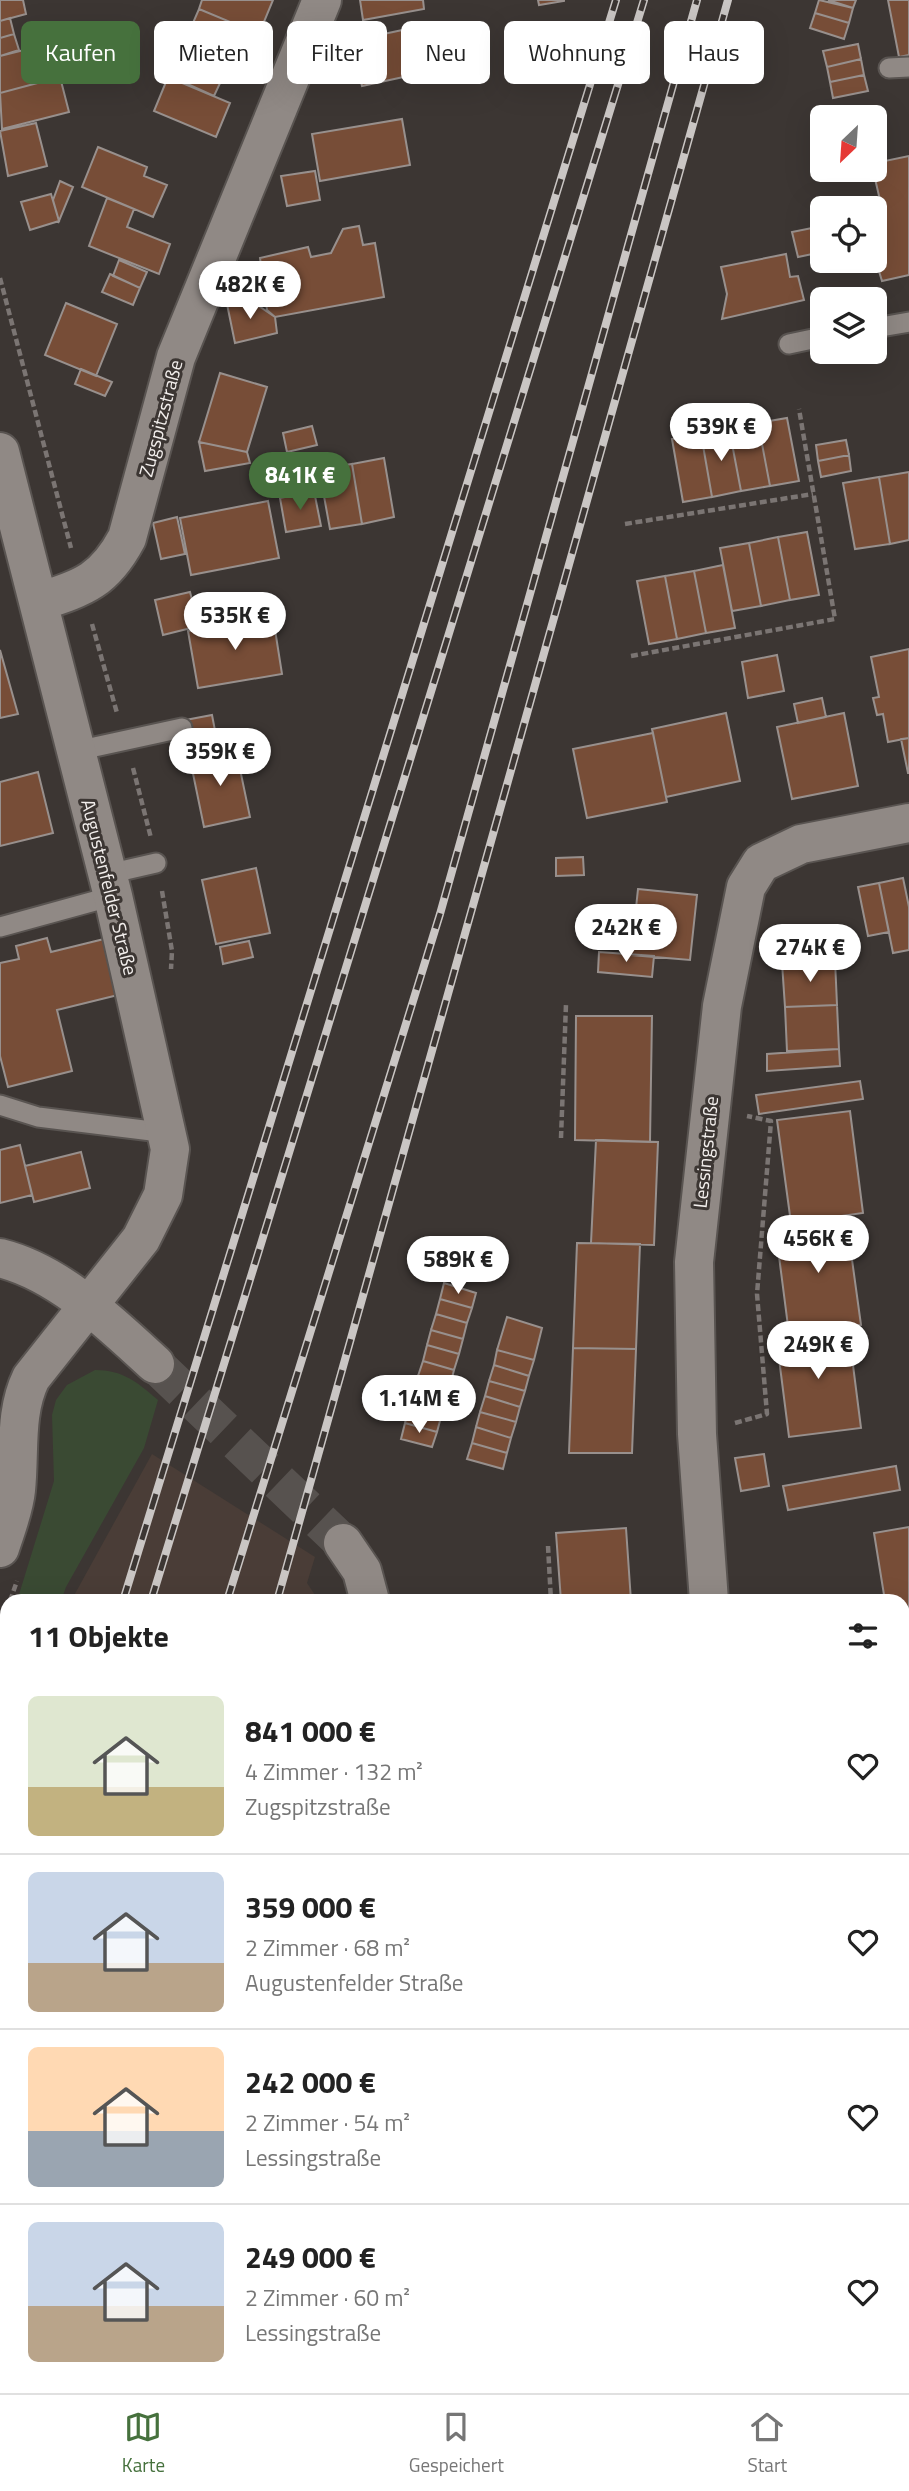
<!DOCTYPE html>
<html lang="de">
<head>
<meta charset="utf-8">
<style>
  body { margin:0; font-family:"Titillium Web",sans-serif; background:#f6f6f6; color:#222; height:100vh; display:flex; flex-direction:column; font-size:26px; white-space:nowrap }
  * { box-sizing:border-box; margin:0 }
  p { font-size:23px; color:#767676 }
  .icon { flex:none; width:38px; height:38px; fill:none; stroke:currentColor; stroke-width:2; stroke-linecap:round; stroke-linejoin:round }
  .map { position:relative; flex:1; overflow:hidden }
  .details { position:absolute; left:0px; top:1594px; width:910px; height:800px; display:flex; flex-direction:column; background:#fff; border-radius:21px 21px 0 0; box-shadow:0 7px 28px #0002 }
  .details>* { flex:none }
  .banner { position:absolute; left:21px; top:21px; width:868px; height:63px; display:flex; gap:14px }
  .needle { width:46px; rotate:205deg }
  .controls { position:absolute; left:810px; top:105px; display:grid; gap:14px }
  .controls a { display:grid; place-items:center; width:77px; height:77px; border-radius:10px; background:#fff; box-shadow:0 7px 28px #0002; font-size:35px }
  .price { position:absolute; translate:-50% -60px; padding:0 16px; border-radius:24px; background:#fff; color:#222; font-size:23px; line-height:46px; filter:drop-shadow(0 2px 4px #0008) }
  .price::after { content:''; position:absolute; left:50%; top:42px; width:21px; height:16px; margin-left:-10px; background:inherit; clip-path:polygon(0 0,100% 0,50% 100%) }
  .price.active { background:#46713d; color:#fff }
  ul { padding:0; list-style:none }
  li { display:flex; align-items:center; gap:21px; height:175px; padding:0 28px }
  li+li { border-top:2px solid #e0e0e0 }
  li span { display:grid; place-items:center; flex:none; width:196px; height:140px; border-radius:10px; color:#555 }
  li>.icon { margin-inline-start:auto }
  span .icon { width:84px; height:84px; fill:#fffc; stroke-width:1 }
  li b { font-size:30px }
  h2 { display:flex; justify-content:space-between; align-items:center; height:84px; padding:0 28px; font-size:30px }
  .chip { padding:0 24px; border-radius:10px; background:#fff; box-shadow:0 7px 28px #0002; font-size:24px; line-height:63px }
  .chip.active { background:#46713d; color:#fff }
  .dock { display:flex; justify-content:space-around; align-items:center; height:98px; border-top:2px solid #e0e0e0; background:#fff; font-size:19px; color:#767676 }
  .dock a { display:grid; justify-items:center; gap:4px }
  .dock .active { color:#46713d }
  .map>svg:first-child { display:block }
  .built { fill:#4a3d37 }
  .green { fill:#3a4a33 }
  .building { fill:#774d37; stroke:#98908d; stroke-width:2 }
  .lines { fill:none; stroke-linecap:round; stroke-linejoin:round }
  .minor-tunnel { stroke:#57524f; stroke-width:38; stroke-dasharray:38 19; stroke-linecap:butt }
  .service-casing { stroke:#595451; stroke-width:23 }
  .minor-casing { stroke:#595451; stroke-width:42 }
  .path { stroke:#7b7573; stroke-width:4.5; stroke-dasharray:7 3.5; stroke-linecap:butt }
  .service { stroke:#908985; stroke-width:19 }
  .minor { stroke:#908985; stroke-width:38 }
  .rail-casing { stroke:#cac6c4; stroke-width:8 }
  .rail { stroke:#3c3633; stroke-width:5; stroke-dasharray:16; stroke-linecap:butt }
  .labels { text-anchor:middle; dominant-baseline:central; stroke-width:6; stroke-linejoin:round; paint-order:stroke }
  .street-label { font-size:19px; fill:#f3efed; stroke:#3c3633 }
</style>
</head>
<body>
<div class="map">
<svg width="909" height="2393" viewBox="0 0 909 2393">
  <rect width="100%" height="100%" fill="#3c3633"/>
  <path class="built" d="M152,1454L315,1557L307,1583L319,1601H71Z
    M7,1804V2387H155L153,2393H0V1813Z"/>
  <path class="green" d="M95,1370C123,1370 137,1382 158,1400L144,1448L66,1587L61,1601H17L54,1481L52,1415L56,1400L67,1385Z
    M7,1631V1784L0,1804V1653Z"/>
  <path class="building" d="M0,0H23L26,14L0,21Z
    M202,0H273L259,34L199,9Z
    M360,0H423L424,9L363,20Z
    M538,0H564V1L539,5Z
    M819,0L853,8L849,23L815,13Z
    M828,0H856L853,8Z
    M888,0H909V55L899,57Z
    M199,9L259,34L244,72L183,46Z
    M815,13L849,23L844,39L810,28Z
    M10,18L14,34L0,38V21Z
    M435,23L445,68L362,86L351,41Z
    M14,34L19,50L0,56V38Z
    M52,43L60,77L0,93V56Z
    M858,44L861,59L827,67L823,51Z
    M190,51L227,66L221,81L185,65Z
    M861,59L864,75L830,82L827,67Z
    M190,67L221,81L214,96L183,82Z
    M864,75L868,91L833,98L830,82Z
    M60,77L69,112L2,129L0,93Z
    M168,77L230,103L216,137L154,111Z
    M402,119L410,165L320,181L312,134Z
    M36,123L47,166L8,176L0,131Z
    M98,147L147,167L144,176L167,185L153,217L82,187Z
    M909,156V275L882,281L875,258V215L883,213L873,170L875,163Z
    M315,171L320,200L287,206L281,176Z
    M60,181L73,187L59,221L53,200Z
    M51,194L59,221L30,230L21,202Z
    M107,198L134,209L127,227L170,244L159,274L89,246Z
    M359,226L363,245L375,243L384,297L275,317L267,310L260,258L308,247L311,257L331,253L343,229Z
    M822,226V252L798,257L792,232Z
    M786,254L790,277L798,276L804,300L722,319L727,294L721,267Z
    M119,260L147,272L140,288L113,276Z
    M110,274L140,288L133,305L102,292Z
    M250,300L275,317L277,333L235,343L227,304Z
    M66,303L117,324L96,376L45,355Z
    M81,369L112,382L105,396L75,384Z
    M220,373L267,387L247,452L199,442Z
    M787,418L799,481L770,486L758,423Z
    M758,423L770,486L741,491L729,428Z
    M312,426L317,445L287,452L283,433Z
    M729,428L741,491L712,497L701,434Z
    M701,434L712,497L683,502L672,439Z
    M846,440L849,455L818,461L816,445Z
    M199,442L247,452L250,463L205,471Z
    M849,455L851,471L821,477L818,461Z
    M384,458L394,517L362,524L352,464Z
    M352,464L362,524L330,529L319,469Z
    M909,472V540L890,544L879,477Z
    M879,477L890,544L855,549L843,483Z
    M314,491L321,526L286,532L280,498Z
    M268,501L279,558L191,575L180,518Z
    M177,517L185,554L161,559L153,523Z
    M807,532L819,595L790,600L778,537Z
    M778,537L790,600L761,606L749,543Z
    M749,543L761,606L732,611L720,548Z
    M723,565L735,628L706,633L694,571Z
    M694,571L706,633L677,639L665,576Z
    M665,576L677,639L649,644L637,581Z
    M190,592L199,626L163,635L155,600Z
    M273,617L282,674L198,688L188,631Z
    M909,649V738L888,742L883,714L877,715L873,698L879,697L871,657Z
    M0,650L18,714L0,718Z
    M777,655L784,691L748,698L742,662Z
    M822,698L826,717L798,723L794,704Z
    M726,713L740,781L666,797L652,729Z
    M844,713L858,786L792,799L777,727Z
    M212,715L218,746L186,753L180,721Z
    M653,733L667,802L587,818L573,749Z
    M909,738V773H908L901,739Z
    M236,750L250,817L204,827L190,759Z
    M38,772L53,833L0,846V782Z
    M583,857L584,875L556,876V858Z
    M256,868L270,933L216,944L202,880Z
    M903,878L909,907V950L893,953L879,883Z
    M879,883L889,932L868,936L858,887Z
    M638,889L697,895L690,960L631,955Z
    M47,938L51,952L104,939L118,995L57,1010L72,1071L8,1087L0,1056V963L19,959L16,946Z
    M249,941L253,957L223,964L220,947Z
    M599,952L654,956L652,977L598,972Z
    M835,960L837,1005L785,1007L782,963Z
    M837,1005L839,1049L787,1051L785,1007Z
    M576,1016H652L650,1142L575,1140Z
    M839,1049L840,1066L767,1071V1054Z
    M860,1081L863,1099L759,1114L756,1095Z
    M850,1111L863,1213L791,1223L777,1120Z
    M596,1140L658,1142L654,1245L591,1243Z
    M20,1145L32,1195L0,1203V1150Z
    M81,1152L90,1188L34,1202L25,1166Z
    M846,1216L861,1325L789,1334L775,1225Z
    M577,1243L640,1244L636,1349L573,1348Z
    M444,1283L476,1293L472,1308L440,1299Z
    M440,1299L472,1308L467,1323L436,1314Z
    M436,1314L467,1323L463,1339L431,1330Z
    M507,1317L542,1328L534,1360L497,1350Z
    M848,1326L861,1428L789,1437L776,1335Z
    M431,1330L463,1339L459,1354L427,1345Z
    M427,1345L459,1354L454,1370L423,1361Z
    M573,1348L636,1349L632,1453H569Z
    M497,1350L534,1360L529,1376L494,1365Z
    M423,1361L454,1370L450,1386L418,1376Z
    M494,1365L529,1376L525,1391L489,1381Z
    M418,1376L450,1386L446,1401L414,1392Z
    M489,1381L525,1391L520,1407L485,1396Z
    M414,1392L446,1401L441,1417L410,1407Z
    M485,1396L520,1407L516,1422L480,1412Z
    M410,1407L441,1417L437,1432L405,1423Z
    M480,1412L516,1422L511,1438L476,1427Z
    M405,1423L437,1432L432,1447L401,1439Z
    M476,1427L511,1438L507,1453L472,1443Z
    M472,1443L507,1453L503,1469L467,1459Z
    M764,1454L769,1486L741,1491L735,1458Z
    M896,1466L900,1490L788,1510L783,1486Z
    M909,1527V1665L903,1667V1601H885L874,1533Z
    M626,1528L631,1601H561L556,1533Z
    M903,1812H906V1845H903Z
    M903,2278H909V2317L903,2318Z
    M909,2379V2393H867L866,2388L869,2387H903V2380Z
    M358,2387H417L418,2393H360Z
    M607,2387H668L669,2393H609Z
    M716,2387H782L805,2391L715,2393Z"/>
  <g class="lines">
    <path class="minor-tunnel" d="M155,1364L343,1543"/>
    <defs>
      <path id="service" d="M889,68L909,67
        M875,328L909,322
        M789,344L822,337
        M76,751L182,728
        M108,874L156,863
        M0,927L113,896
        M0,1105L38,1117L168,1133"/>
      <path id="minor" d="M0,452L113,896L170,1149L163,1195L141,1239L31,1378C14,1413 20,1452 16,1490C14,1510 6,1529 0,1548
        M39,602C84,587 104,581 127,538L176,357L322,0
        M0,1258C60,1273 110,1323 155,1364
        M343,1543L362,1571L370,1601
        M709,1601L697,1434L694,1262L722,1006L746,887L761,863L801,844L909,823
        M903,1899L909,1898
        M903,2058L909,2089
        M498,2387L499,2393"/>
    </defs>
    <use href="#service" class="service-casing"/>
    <use href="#minor" class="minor-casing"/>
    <path class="path" d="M0,278L71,548
      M625,524L813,494
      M92,624L117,713
      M631,656L835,619L799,409
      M133,768L151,838
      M162,891L172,951L171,969
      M561,1138L566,1004
      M735,1423L767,1414L757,1294L771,1121L747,1116
      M548,1546L551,1601
      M10,1601L17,1581
      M0,1633L7,1611
      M336,2387L338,2393"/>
    <use href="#service" class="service"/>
    <use href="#minor" class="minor"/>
    <defs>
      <path id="rail" d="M123,1601L616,0
        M151,1601L644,0
        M227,1601L440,914L697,0
        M277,1601L728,0
        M0,2002L7,1979
        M0,2090L7,2068
        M0,2367L7,2342
        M62,2393L64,2387"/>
    </defs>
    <use href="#rail" class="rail-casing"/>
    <use href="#rail" class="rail"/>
  </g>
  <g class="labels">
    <g class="street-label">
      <text transform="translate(160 418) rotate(-75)">Zugspitzstraße</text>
      <text transform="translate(110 887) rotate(76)">Augustenfelder Straße</text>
      <text transform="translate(705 1152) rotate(-84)">Lessingstraße</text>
    </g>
  </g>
</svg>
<div class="controls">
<a><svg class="needle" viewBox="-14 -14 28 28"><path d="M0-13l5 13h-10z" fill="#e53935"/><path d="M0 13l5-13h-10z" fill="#767676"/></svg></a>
<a><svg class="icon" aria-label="locate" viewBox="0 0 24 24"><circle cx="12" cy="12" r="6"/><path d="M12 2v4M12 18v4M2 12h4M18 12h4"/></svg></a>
<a><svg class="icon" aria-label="layers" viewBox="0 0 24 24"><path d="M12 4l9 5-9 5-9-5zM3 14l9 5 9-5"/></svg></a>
</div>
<b class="price" style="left:250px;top:321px">482K €</b>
<b class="price" style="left:721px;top:463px">539K €</b>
<b class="price active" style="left:300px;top:512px">841K €</b>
<b class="price" style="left:235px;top:652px">535K €</b>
<b class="price" style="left:220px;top:788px">359K €</b>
<b class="price" style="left:626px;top:964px">242K €</b>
<b class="price" style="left:810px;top:984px">274K €</b>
<b class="price" style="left:818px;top:1275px">456K €</b>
<b class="price" style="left:458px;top:1296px">589K €</b>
<b class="price" style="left:818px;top:1381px">249K €</b>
<b class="price" style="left:419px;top:1435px">1.14M €</b>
<div class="banner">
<a class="chip active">Kaufen</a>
<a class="chip">Mieten</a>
<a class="chip">Filter</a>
<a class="chip">Neu</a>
<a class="chip">Wohnung</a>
<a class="chip">Haus</a>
</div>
<section class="details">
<h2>11 Objekte<svg class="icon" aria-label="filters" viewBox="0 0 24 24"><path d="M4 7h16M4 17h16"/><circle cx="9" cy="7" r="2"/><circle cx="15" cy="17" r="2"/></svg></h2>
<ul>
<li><span style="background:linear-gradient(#dfe7d0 65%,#c2b280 0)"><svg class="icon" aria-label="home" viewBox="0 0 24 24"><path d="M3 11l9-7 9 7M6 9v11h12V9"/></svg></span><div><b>841 000 €</b><p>4 Zimmer · 132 m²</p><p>Zugspitzstraße</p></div><svg class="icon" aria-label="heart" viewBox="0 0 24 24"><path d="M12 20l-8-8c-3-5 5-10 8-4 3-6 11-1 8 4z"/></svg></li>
<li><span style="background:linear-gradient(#c9d6e8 65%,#b9a48a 0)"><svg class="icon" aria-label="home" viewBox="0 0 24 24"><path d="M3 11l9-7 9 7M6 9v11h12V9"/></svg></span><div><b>359 000 €</b><p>2 Zimmer · 68 m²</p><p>Augustenfelder Straße</p></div><svg class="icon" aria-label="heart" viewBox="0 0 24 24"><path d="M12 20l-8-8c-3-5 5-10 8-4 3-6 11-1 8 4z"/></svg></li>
<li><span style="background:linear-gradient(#ffd9b3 60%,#9aa5b1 0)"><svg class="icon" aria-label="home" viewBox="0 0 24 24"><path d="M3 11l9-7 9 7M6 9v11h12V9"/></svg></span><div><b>242 000 €</b><p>2 Zimmer · 54 m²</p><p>Lessingstraße</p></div><svg class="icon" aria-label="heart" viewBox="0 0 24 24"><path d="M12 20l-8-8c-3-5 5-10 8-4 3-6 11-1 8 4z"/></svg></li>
<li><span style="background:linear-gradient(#c9d6e8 60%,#b9a48a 0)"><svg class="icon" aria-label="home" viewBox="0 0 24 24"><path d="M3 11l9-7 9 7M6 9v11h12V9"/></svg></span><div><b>249 000 €</b><p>2 Zimmer · 60 m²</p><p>Lessingstraße</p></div><svg class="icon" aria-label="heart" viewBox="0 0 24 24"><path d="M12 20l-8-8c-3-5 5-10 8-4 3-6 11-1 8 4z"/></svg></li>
</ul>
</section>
</div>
<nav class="dock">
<a class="active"><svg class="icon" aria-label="map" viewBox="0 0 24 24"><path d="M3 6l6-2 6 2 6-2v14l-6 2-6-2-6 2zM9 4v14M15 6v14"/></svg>Karte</a>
<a><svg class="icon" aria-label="saved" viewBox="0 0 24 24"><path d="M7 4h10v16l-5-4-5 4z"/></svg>Gespeichert</a>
<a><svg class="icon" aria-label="home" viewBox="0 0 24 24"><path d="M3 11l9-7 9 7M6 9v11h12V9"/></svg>Start</a>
</nav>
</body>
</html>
